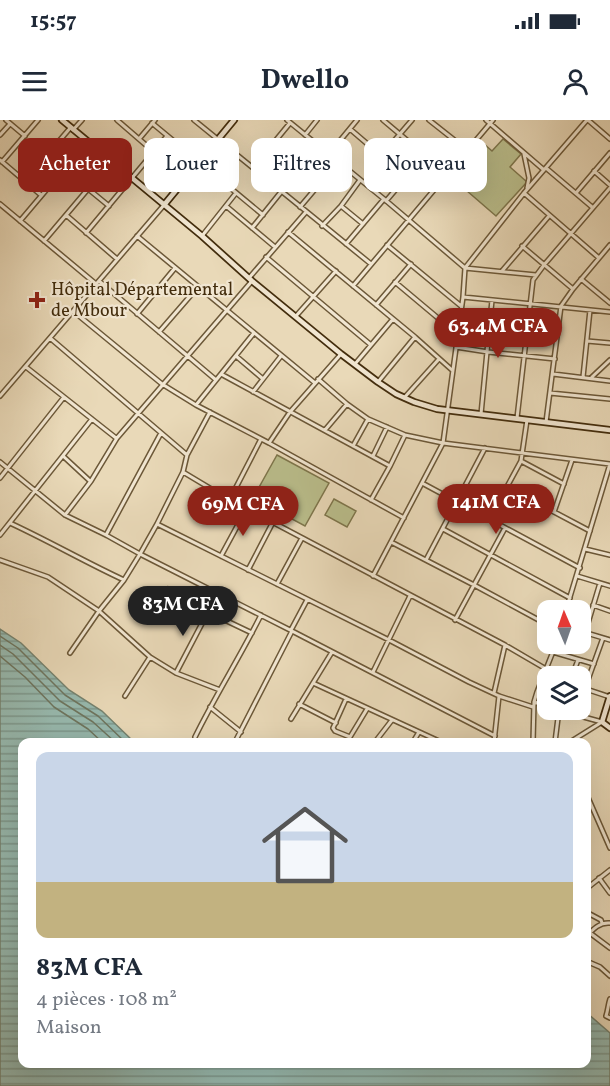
<!DOCTYPE html>
<html lang="fr">
<head>
<meta charset="utf-8">
<style>
  body { margin:0; font-family:Vollkorn,serif; background:#f6f6f7; color:#1f2937; height:100vh; display:flex; flex-direction:column; font-size:22px; white-space:nowrap }
  * { box-sizing:border-box; margin:0 }
  p { font-size:20px; color:#747a83 }
  .icon { flex:none; width:33px; height:33px; fill:none; stroke:currentColor; stroke-width:2; stroke-linecap:round; stroke-linejoin:round }
  .map { position:relative; flex:1; overflow:hidden }
  .sheet { position:absolute; left:18px; top:618px; width:573px; height:330px; display:flex; flex-direction:column; background:#fff; border-radius:12px; box-shadow:0 6px 24px #0002 }
  .sheet>* { flex:none }
  .banner { position:absolute; left:18px; top:18px; width:574px; height:54px; display:flex; gap:12px }
  .needle { width:39px; rotate:358deg }
  .tools { position:absolute; left:537px; top:480px; display:grid; gap:12px }
  .tools a { display:grid; place-items:center; width:54px; height:54px; border-radius:12px; background:#fff; box-shadow:0 6px 24px #0002; font-size:30px }
  .price { position:absolute; translate:-50% -51px; padding:0 14px; border-radius:21px; background:#8f2418; color:#fff; font-size:20px; line-height:39px; filter:drop-shadow(0 2px 3px #0008) }
  .price::after { content:''; position:absolute; left:50%; top:36px; width:18px; height:14px; margin-left:-9px; background:inherit; clip-path:polygon(0 0,100% 0,50% 100%) }
  .price.selected { background:#222; color:#fff }
  ul { padding:0; list-style:none }
  li { display:grid; align-content:center; gap:12px; height:318px; padding:0 18px }
  li+li { border-top:2px solid #e0e1e3 }
  li span { display:grid; place-items:center; height:186px; border-radius:12px; color:#555 }
  li>.icon { margin-inline-start:auto }
  span .icon { width:108px; height:108px; fill:#fffc; stroke-width:1 }
  li b { font-size:26px }
  .pill { padding:0 21px; border-radius:12px; background:#fff; box-shadow:0 6px 24px #0002; font-size:21px; line-height:54px }
  .pill.selected { background:#8f2418; color:#fff }
  .status { display:flex; justify-content:space-between; align-items:center; height:42px; padding:0 30px; background:#fff; direction:ltr }
  .status svg { height:16px; fill:currentColor }
  header { display:flex; justify-content:space-between; align-items:center; height:78px; padding:0 18px; background:#fff; font-size:27px; font-weight:700 }
  .map>svg:first-child { display:block }
  .pitch { fill:#babe8c; stroke:#7e764c; stroke-width:1.5 }
  .water { fill:url(#water-rules); stroke:#75826f; stroke-width:1.5 }
  .lines { fill:none; stroke-linecap:round; stroke-linejoin:round }
  .shore { stroke:#6d745e; stroke-width:1.5 }
  .street-casing { stroke:#6c5838; stroke-width:6 }
  .secondary-casing { stroke:#432d0d; stroke-width:8 }
  .street { stroke:#f1e6d1; stroke-width:3 }
  .secondary { stroke:#f1e6d1; stroke-width:4.5 }
  .poi-dot { fill:#8f2418; stroke:#f1e6d1; stroke-width:2 }
  .labels { text-anchor:middle; dominant-baseline:central; stroke-width:4.5; stroke-linejoin:round; paint-order:stroke }
  .poi-label { font-size:18px; fill:#432d0d; stroke:#f1e6d1; text-anchor:start }
</style>
</head>
<body>
<div class="status"><b>15:57</b><svg viewBox="0 0 49 12"><path d="M0 12V9h3v3zM5 12V6h3v6zM10 12V3h3v9zM15 12V0h3v12zM26 1h20v11H26zM47 4h2v5h-2z"/></svg></div>
<header><svg class="icon" aria-label="menu" viewBox="0 0 24 24"><path d="M4 6h16M4 12h16M4 18h16"/></svg>Dwello<svg class="icon" aria-label="person" viewBox="0 0 24 24"><circle cx="12" cy="8" r="4"/><path d="M4 21q1-7 8-7t8 7"/></svg></header>
<div class="map">
<svg width="610" height="966" viewBox="0 0 610 966">
  <defs>
    <pattern id="water-rules" width="6" height="5" patternUnits="userSpaceOnUse" patternTransform="scale(1.5)"><rect width="6" height="5" fill="#97bab0"/><path d="M0 2.5h6" fill="none" stroke="#7d988e"/></pattern>
  </defs>
  <rect width="100%" height="100%" fill="#e9d9b8"/>
  <filter id="stains"><feTurbulence type="fractalNoise" baseFrequency=".00333" numOctaves="4"/><feColorMatrix values="0 0 0 0 .2 0 0 0 0 .09 0 0 0 0 .02 0 0 0 .5 -.17"/></filter>
  <radialGradient id="worn" r=".72"><stop offset=".6" stop-color="#630" stop-opacity="0"/><stop offset="1" stop-color="#630" stop-opacity=".3"/></radialGradient>
  <path class="pitch" d="M503,19L521,34L510,47L527,62L496,96L452,58L483,23L492,31Z
    M277,335L329,363L305,406L253,378Z
    M334,379L356,391L347,407L325,395Z"/>
  <path class="water" d="M0,509L21,523L69,570L102,591L134,622H22V944H586L587,893L610,913V966H0Z"/>
  <g class="lines">
    <path class="shore" d="M0,516L18,528L65,575L98,596L125,622
      M0,525L13,534L60,581L93,602L115,622
      M0,536L25,557L54,587L88,609L102,622"/>
    <defs>
      <path id="street" d="M6,0L25,16
        M117,0L154,32
        M194,0L371,144
        M287,0L384,79L465,148L536,155
        M383,0L447,54
        M429,0L467,30
        M486,0L544,50
        M588,0L610,19
        M152,3L263,95
        M350,9L406,57
        M73,10L82,0
        M0,15L10,4
        M305,15L317,0
        M139,19L155,0
        M271,26L295,45
        M329,34L357,0
        M524,34L529,58L527,68
        M47,35L109,86
        M381,36L412,0
        M0,40L41,75
        M2,42L38,0
        M253,48L290,3
        M546,48L592,87
        M594,51L610,65
        M25,61L71,7
        M277,68L314,23
        M524,73L599,138
        M576,73L610,33
        M386,81L425,35
        M0,84L96,164
        M226,86L275,127
        M341,86L363,104
        M300,87L338,42
        M66,95L117,139
        M20,101L64,49
        M322,106L341,86L360,60
        M252,108L281,72
        M288,112L415,217L452,250
        M86,113L167,16
        M137,116L315,263
        M202,116L236,73
        M44,121L88,69
        M346,124L384,79
        M387,125L461,186
        M522,126L573,169
        M266,137L371,225
        M502,151L549,96
        M249,158L306,92
        M581,159L610,183
        M99,161L216,260
        M395,162L457,214
        M353,166L493,0
        M463,177L610,192
        M376,185L411,144
        M73,191L162,264L196,285L269,323L404,398
        M137,194L175,148
        M296,196L336,151
        M159,212L198,167
        M50,218L187,335
        M587,221L610,223
        M456,227L488,232L555,239
        M236,236L263,259
        M355,244L393,199
        M26,247L116,318
        M221,254L390,346
        M553,254L610,261
        M583,257L590,190
        M592,257L610,240
        M318,259L347,284L368,299L405,315L443,323L610,344
        M378,262L415,217
        M253,272L281,236
        M550,273L610,279
        M0,276L164,85
        M404,278L439,239
        M196,285L254,213
        M481,294L492,180
        M517,298L533,160L544,145L610,68
        M546,302L561,186L573,169L610,125
        M325,310L347,284
        M269,323L290,292L341,234
        M353,326L368,299
        M63,336L90,361
        M373,336L387,307
        M521,341L564,364
        M0,342L65,395L106,415L140,434L292,511L495,616
        M183,352L223,376L505,525L546,549
        M0,358L64,277
        M422,363L580,448
        M507,367L590,411
        M230,379L261,319
        M371,380L390,346L405,315
        M554,392L572,340
        M65,395L91,361L117,318L252,161
        M490,398L521,341L527,300
        M10,403C49,421 85,442 124,460
        M157,404L389,520L469,562L499,576L533,587
        M443,409L570,478
        M0,415L92,299
        M106,415L161,313
        M391,422L474,465L548,505
        M585,429L610,435
        M221,436L247,388
        M0,440L48,457L99,491L150,537L176,553L220,570
        M426,440L485,328
        M248,450L273,402
        M373,456L443,323L463,177L465,148L524,73L587,0
        M577,456L610,466
        M277,464L302,418
        M168,469L208,492L252,513
        M593,485L610,491
        M566,490L610,344
        M455,500L505,408
        M291,510L307,480
        M580,511L610,520
        M585,513L600,463
        M553,532L594,544
        M70,533L99,491L124,460L140,434L157,404L183,352L187,335L210,292
        M373,552L410,476
        M176,553L208,492
        M572,556L578,540
        M313,563L441,622
        M580,567L610,577
        M585,568L603,518
        M494,573L505,525
        M125,576L150,537
        M346,579L333,608L335,611L350,617L367,589
        M534,582L548,586
        M299,584L336,603
        M210,587L241,612
        M558,590L602,602
        M291,599L332,532
        M195,617C215,576 240,537 261,495
        M235,622L292,511
        M375,622L392,600
        M413,622L419,612
        M494,622L499,576
        M533,622L534,582L537,572L556,524
        M555,622L559,590
        M570,622L602,602
        M586,673L610,728
        M599,758L610,773
        M586,769L610,750
        M586,792L601,800L602,803
        M586,812L590,813L610,828
        M586,817C593,809 600,802 610,803
        M586,841L600,847L610,856
        M610,879C608,885 608,890 606,896L610,898"/>
      <path id="secondary" d="M62,0L202,116L252,161L341,234L378,262L396,274L414,282L437,289L610,310
        M164,85L234,0
        M610,576L602,602L610,608"/>
    </defs>
    <use href="#street" class="street-casing"/>
    <use href="#secondary" class="secondary-casing"/>
    <use href="#street" class="street"/>
    <use href="#secondary" class="secondary"/>
  </g>
  <path class="poi-dot" d="M34 171h6v6h6v6h-6v6h-6v-6h-6v-6h6z"/>
  <g class="labels">
    <g class="poi-label">
      <text x="51" y="170">Hôpital Départemental<tspan x="51" dy="21">de Mbour</tspan></text>
    </g>
  </g>
  <rect width="100%" height="100%" filter="url(#stains)"/>
  <rect width="100%" height="100%" fill="url(#worn)"/>
</svg>
<div class="tools">
<a><svg class="needle" viewBox="-14 -14 28 28"><path d="M0-13l5 13h-10z" fill="#e53935"/><path d="M0 13l5-13h-10z" fill="#747a83"/></svg></a>
<a><svg class="icon" aria-label="layers" viewBox="0 0 24 24"><path d="M12 4l9 5-9 5-9-5zM3 14l9 5 9-5"/></svg></a>
</div>
<b class="price" style="left:498px;top:239px">63.4M CFA</b>
<b class="price" style="left:496px;top:415px">141M CFA</b>
<b class="price" style="left:243px;top:417px">69M CFA</b>
<b class="price selected" style="left:183px;top:517px">83M CFA</b>
<div class="banner">
<a class="pill selected">Acheter</a>
<a class="pill">Louer</a>
<a class="pill">Filtres</a>
<a class="pill">Nouveau</a>
</div>
<section class="sheet">
<ul>
<li><span style="background:linear-gradient(#c9d6e8 70%,#c2b280 0)"><svg class="icon" aria-label="home" viewBox="0 0 24 24"><path d="M3 11l9-7 9 7M6 9v11h12V9"/></svg></span><div><b>83M CFA</b><p>4 pièces · 108 m²</p><p>Maison</p></div></li>
</ul>
</section>
</div>
</body>
</html>
